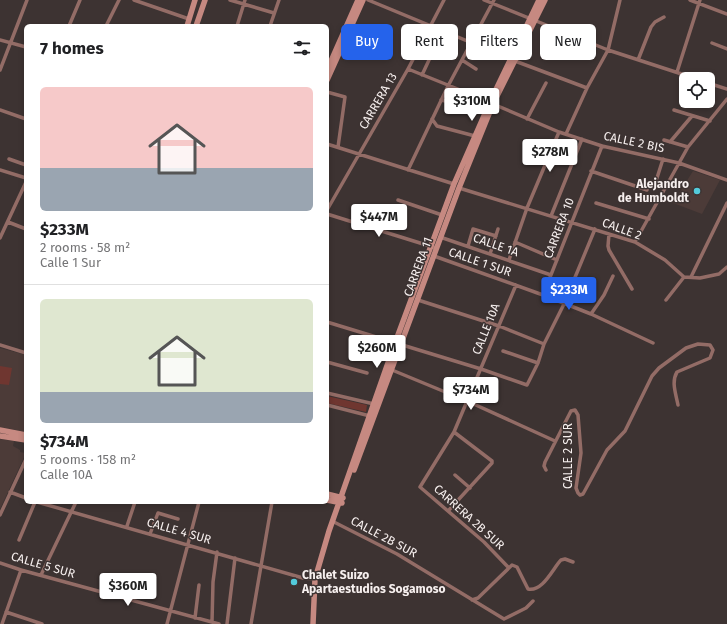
<!DOCTYPE html>
<html lang="en">
<head>
<meta charset="utf-8">
<style>
  body { margin:0; font-family:"Fira Sans",sans-serif; background:#f2f2f2; color:#202124; height:100vh; display:flex; flex-direction:column; font-size:15px; white-space:nowrap }
  * { box-sizing:border-box; margin:0 }
  p { font-size:13px; color:#757577 }
  .icon { flex:none; width:22px; height:22px; fill:none; stroke:currentColor; stroke-width:2; stroke-linecap:round; stroke-linejoin:round }
  .map { position:relative; flex:1; overflow:hidden }
  .panel { position:absolute; left:24px; top:24px; width:305px; height:480px; display:flex; flex-direction:column; background:#fff; border-radius:6px; box-shadow:0 2px 6px #0003 }
  .panel>* { flex:none }
  .guide { position:absolute; left:341px; top:24px; width:326px; height:36px; display:flex; gap:8px }
  .fabs { position:absolute; left:679px; top:72px; display:grid; gap:8px }
  .fabs a { display:grid; place-items:center; width:36px; height:36px; border-radius:6px; background:#fff; box-shadow:0 2px 6px #0003; font-size:20px }
  .price { position:absolute; translate:-50% -34px; padding:0 9px; border-radius:4px; background:#fff; color:#222; font-size:13px; line-height:26px; filter:drop-shadow(0 1px 2px #0008) }
  .price::after { content:''; position:absolute; left:50%; top:24px; width:12px; height:9px; margin-left:-6px; background:inherit; clip-path:polygon(0 0,100% 0,50% 100%) }
  .price.on { background:#2563eb; color:#fff }
  ul { padding:0; list-style:none }
  li { display:grid; align-content:center; gap:8px; height:212px; padding:0 16px }
  li+li { border-top:1px solid #e0e0e0 }
  li span { display:grid; place-items:center; height:124px; border-radius:6px; color:#555 }
  li>.icon { margin-inline-start:auto }
  span .icon { width:72px; height:72px; fill:#fffc; stroke-width:1 }
  li b { font-size:17px }
  h2 { display:flex; justify-content:space-between; align-items:center; height:48px; padding:0 16px; font-size:17px }
  .chip { padding:0 14px; border-radius:6px; background:#fff; box-shadow:0 2px 6px #0003; font-size:14px; line-height:36px }
  .chip.on { background:#2563eb; color:#fff }
  .map>svg:first-child { display:block }
  .built { fill:#4c3b38 }
  .green { fill:#6f3630 }
  .lines { fill:none; stroke-linecap:round; stroke-linejoin:round }
  .street { stroke:#936c66; stroke-width:3.5 }
  .secondary { stroke:#c68981; stroke-width:5.5 }
  .poi-dot { fill:#53cbdb; stroke:#3d3332; stroke-width:1.5 }
  .labels { text-anchor:middle; dominant-baseline:central; stroke-width:3; stroke-linejoin:round; paint-order:stroke }
  .street-label { font-size:12px; fill:#f7f0ef; stroke:#3d3332 }
  .poi-label { font-size:12px; font-weight:bold; fill:#f7f0ef; stroke:#3d3332; text-anchor:end }
</style>
</head>
<body>
<div class="map">
<svg width="727" height="624" viewBox="0 0 727 624">
  <rect width="100%" height="100%" fill="#3d3332"/>
  <path class="built" d="M693,171L720,180L702,214L673,203Z
    M0,348L26,355V432L0,427Z
    M0,439L14,441L13,446L20,450V452L26,453L0,509Z"/>
  <path class="green" d="M0,366L12,368L9,385L0,384Z
    M327,396L367,405L366,412L327,403Z"/>
  <g class="lines">
    <path class="street" d="M134,0L189,19
      M230,0L274,13
      M368,0L511,59
      M484,0L608,50L697,79
      M690,0L727,14
      M69,26L80,0
      M106,26L119,0
      M237,26L245,0
      M270,26L279,0
      M0,40L26,47
      M712,43L727,49
      M462,60L476,69
      M638,60L651,27L655,22L664,17
      M515,61L587,88
      M408,69L490,102
      M0,70L27,0
      M677,72L700,0
      M422,75L443,30
      M708,83L727,89
      M327,92L345,97L338,147
      M441,100L468,106
      M493,104L559,132L602,146L679,163L727,180
      M0,110L26,119
      M674,110L710,121
      M432,119L437,126L475,136
      M527,119L546,83
      M566,134L587,88L608,50L620,0
      M664,140L688,147
      M670,142L692,116
      M327,144L454,184
      M9,159L26,165
      M0,170L26,178
      M408,170L448,86L494,0
      M591,171L647,190
      M656,181L663,159
      M459,188L635,242L665,260L684,277L700,278L719,274L727,267
      M398,200L442,215
      M596,203L649,219
      M327,210L408,69L444,0
      M327,214L436,248
      M551,216L582,139
      M8,222L26,229
      M609,234L608,246L609,250L632,289
      M440,237L551,275
      M0,238L26,182
      M515,242L557,260
      M635,242L688,147L727,99
      M468,246L473,229L496,236
      M490,254L498,229
      M434,256L543,295L591,314L653,343
      M509,260L527,208L559,132
      M691,277L727,203
      M543,295L602,146
      M418,300L499,326L544,344
      M666,300L684,277
      M591,314L604,295L613,276
      M327,322L481,369L527,385L538,363L544,344L564,304L595,229
      M0,345L26,353
      M503,351L538,363
      M327,362L367,373
      M392,370L467,401L555,441
      M327,393L374,404
      M327,405L370,416
      M546,470L544,466L545,462L571,411L575,410L578,415L581,453L576,488L578,493L580,495L583,494L607,450L625,431L652,376L659,368L686,348L698,344L710,345L713,350L710,358L677,372C671,382 676,394 678,405
      M455,475L470,488
      M10,492L26,498
      M37,502L303,578L315,579
      M449,510L492,463V461L454,432
      M0,515L26,459
      M332,521L397,554L504,619L526,608L533,601
      M127,526L135,502
      M150,534L158,513L178,519
      M19,540L35,502
      M0,563L21,570L219,624
      M508,567L484,542L420,487L454,432L516,285
      M41,575L76,502
      M472,600L478,598L512,565L517,567L528,589C543,592 553,568 561,560L565,559L573,562
      M6,612L42,624
      M195,618L199,585
      M212,622L213,582L217,552
      M2,624L21,570
      M167,624L199,502
      M227,624L235,558
      M251,624L272,502"/>
    <path class="secondary" d="M187,26L195,0
      M196,26L205,0
      M327,70L358,0
      M327,80L363,0
      M0,430L26,435
      M0,436L26,440
      M354,470L459,188L493,104L545,0
      M327,494L343,498
      M327,500L342,503
      M313,624L315,579L329,531L395,343L454,184L490,102L539,0"/>
  </g>
  <g class="poi-dot">
    <circle cx="697" cy="191" r="4"/>
    <circle cx="294" cy="582" r="4"/>
  </g>
  <g class="labels">
    <g class="street-label">
      <text transform="translate(378 101) rotate(-60)">CARRERA 13</text>
      <text transform="translate(634 142) rotate(12)">CALLE 2 BIS</text>
      <text transform="translate(559 228) rotate(-69)">CARRERA 10</text>
      <text transform="translate(622 229) rotate(20)">CALLE 2</text>
      <text transform="translate(496 245) rotate(19)">CALLE 1A</text>
      <text transform="translate(480 262) rotate(19)">CALLE 1 SUR</text>
      <text transform="translate(418 267) rotate(-70)">CARRERA 11</text>
      <text transform="translate(486 329) rotate(-68)">CALLE 10A</text>
      <text transform="translate(568 456) rotate(-90)">CALLE 2 SUR</text>
      <text transform="translate(469 517) rotate(42)">CARRERA 2B SUR</text>
      <text transform="translate(179 531) rotate(16)">CALLE 4 SUR</text>
      <text transform="translate(384 537) rotate(28)">CALLE 2B SUR</text>
      <text transform="translate(43 565) rotate(16)">CALLE 5 SUR</text>
    </g>
    <g class="poi-label">
      <text x="689" y="184">Alejandro<tspan x="689" dy="14">de Humboldt</tspan></text>
      <text x="302" y="575" text-anchor="start">Chalet Suizo<tspan x="302" dy="14">Apartaestudios Sogamoso</tspan></text>
    </g>
  </g>
</svg>
<div class="fabs">
<a><svg class="icon" aria-label="locate" viewBox="0 0 24 24"><circle cx="12" cy="12" r="6"/><path d="M12 2v4M12 18v4M2 12h4M18 12h4"/></svg></a>
</div>
<b class="price" style="left:472px;top:122px">$310M</b>
<b class="price" style="left:550px;top:173px">$278M</b>
<b class="price" style="left:379px;top:238px">$447M</b>
<b class="price on" style="left:569px;top:311px">$233M</b>
<b class="price" style="left:377px;top:369px">$260M</b>
<b class="price" style="left:471px;top:411px">$734M</b>
<b class="price" style="left:128px;top:607px">$360M</b>
<div class="guide">
<a class="chip on">Buy</a>
<a class="chip">Rent</a>
<a class="chip">Filters</a>
<a class="chip">New</a>
</div>
<section class="panel">
<h2>7 homes<svg class="icon" aria-label="filters" viewBox="0 0 24 24"><path d="M4 7h16M4 17h16"/><circle cx="9" cy="7" r="2"/><circle cx="15" cy="17" r="2"/></svg></h2>
<ul>
<li><span style="background:linear-gradient(#f6c9c9 65%,#9aa5b1 0)"><svg class="icon" aria-label="home" viewBox="0 0 24 24"><path d="M3 11l9-7 9 7M6 9v11h12V9"/></svg></span><div><b>$233M</b><p>2 rooms · 58 m²</p><p>Calle 1 Sur</p></div></li>
<li><span style="background:linear-gradient(#dfe7d0 75%,#9aa5b1 0)"><svg class="icon" aria-label="home" viewBox="0 0 24 24"><path d="M3 11l9-7 9 7M6 9v11h12V9"/></svg></span><div><b>$734M</b><p>5 rooms · 158 m²</p><p>Calle 10A</p></div></li>
</ul>
</section>
</div>
</body>
</html>
